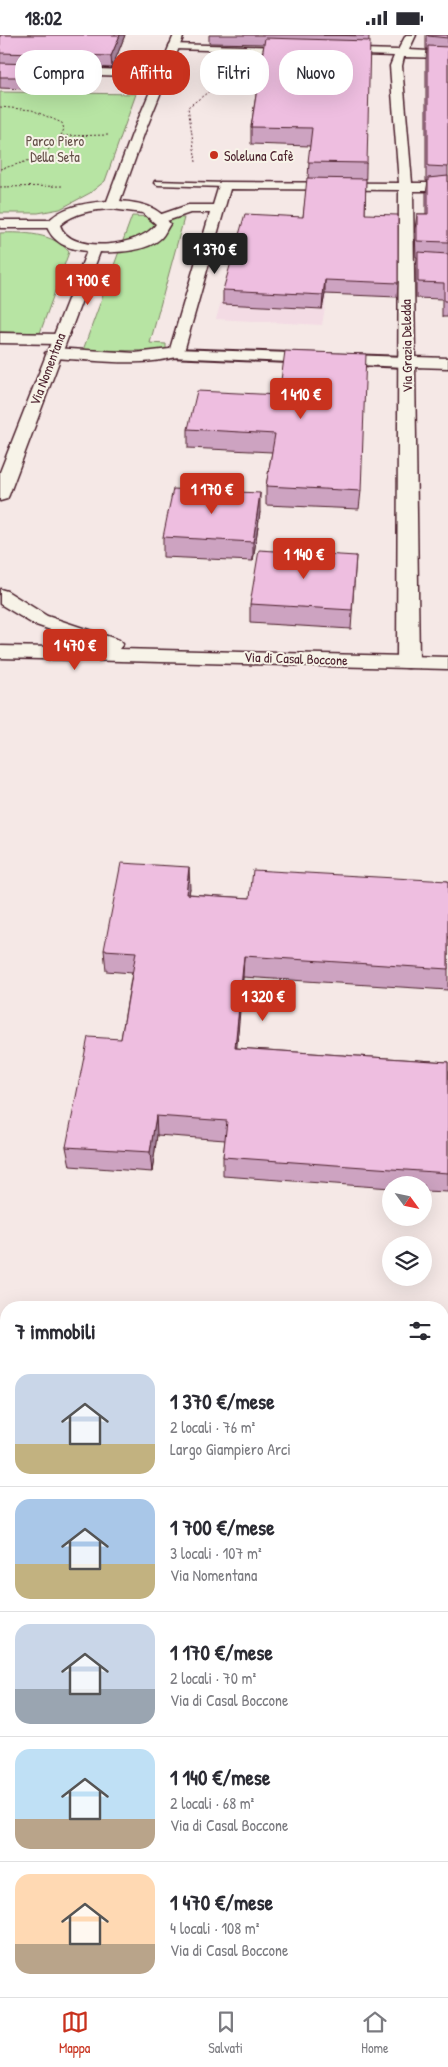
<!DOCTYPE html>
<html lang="it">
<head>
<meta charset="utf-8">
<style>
  body { margin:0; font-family:"Patrick Hand",sans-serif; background:#f2f2f3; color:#2b2b33; height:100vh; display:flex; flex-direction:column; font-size:19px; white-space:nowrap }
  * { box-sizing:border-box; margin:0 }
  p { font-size:16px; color:#7c7c81 }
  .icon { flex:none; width:28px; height:28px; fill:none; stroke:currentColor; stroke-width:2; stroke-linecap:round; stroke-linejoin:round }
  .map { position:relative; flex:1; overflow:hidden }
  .panel { position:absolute; left:0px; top:1266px; width:449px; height:696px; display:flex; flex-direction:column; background:#fff; border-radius:20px 20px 0 0; box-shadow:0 5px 20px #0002 }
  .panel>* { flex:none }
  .top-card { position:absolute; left:15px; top:15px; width:419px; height:45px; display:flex; gap:10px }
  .needle { width:32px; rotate:123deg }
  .controls { position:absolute; left:382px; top:1141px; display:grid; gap:10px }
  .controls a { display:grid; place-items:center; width:50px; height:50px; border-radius:50%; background:#fff; box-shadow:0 5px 20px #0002; font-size:25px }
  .price { position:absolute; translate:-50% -42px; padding:0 11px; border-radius:5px; background:#c8321e; color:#fff; font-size:16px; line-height:32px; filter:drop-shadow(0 1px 2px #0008) }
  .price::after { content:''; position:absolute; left:50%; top:30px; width:15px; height:11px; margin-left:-8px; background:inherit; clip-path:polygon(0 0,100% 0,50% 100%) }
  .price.current { background:#222; color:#fff }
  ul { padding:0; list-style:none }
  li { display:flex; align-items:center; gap:15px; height:125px; padding:0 15px }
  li+li { border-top:1px solid #e1e1e2 }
  li span { display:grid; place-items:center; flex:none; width:140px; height:100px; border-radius:15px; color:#555 }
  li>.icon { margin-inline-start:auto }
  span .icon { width:60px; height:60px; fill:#fffc; stroke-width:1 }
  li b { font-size:21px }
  h2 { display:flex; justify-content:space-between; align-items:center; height:60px; padding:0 15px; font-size:21px }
  .tag { padding:0 18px; border-radius:20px; background:#fff; box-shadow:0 5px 20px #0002; font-size:18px; line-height:45px }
  .tag.current { background:#c8321e; color:#fff }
  .status { display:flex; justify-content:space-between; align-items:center; height:35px; padding:0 25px; background:#fff; direction:ltr }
  .status svg { height:14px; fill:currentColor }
  .tab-bar { display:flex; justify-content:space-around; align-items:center; height:70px; border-top:1px solid #e1e1e2; background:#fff; font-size:14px; color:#7c7c81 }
  .tab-bar a { display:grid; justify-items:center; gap:2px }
  .tab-bar .current { color:#c8321e }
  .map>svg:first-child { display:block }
  .built { fill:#f3dbe4 }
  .green { fill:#b7e4a3; stroke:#808267 }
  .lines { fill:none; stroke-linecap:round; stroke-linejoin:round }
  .service-casing { stroke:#4a1f2b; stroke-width:3 }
  .pedestrian-casing { stroke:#4a1f2b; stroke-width:4 }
  .minor-casing { stroke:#4a1f2b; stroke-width:3 }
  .tertiary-casing { stroke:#4a1f2b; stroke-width:3 }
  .secondary-casing { stroke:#4a1f2b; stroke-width:3 }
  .path { stroke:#4a1f2b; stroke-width:1; stroke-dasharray:2 2; stroke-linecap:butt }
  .service { fill:#f7f3e8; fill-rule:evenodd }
  .pedestrian { fill:#f7f3e8; fill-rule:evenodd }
  .minor { fill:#f7f3e8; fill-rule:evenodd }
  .tertiary { fill:#f7f3e8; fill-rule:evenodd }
  .secondary { fill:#f7f3e8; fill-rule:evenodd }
  .wall { fill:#cda3c1; stroke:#4a1f2b }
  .shaded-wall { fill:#a7859d; stroke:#4a1f2b }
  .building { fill:#eebee0; stroke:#4a1f2b }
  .poi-dot { fill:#c8321e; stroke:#f7f3e8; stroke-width:2 }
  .labels { text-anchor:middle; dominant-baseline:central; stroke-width:4; stroke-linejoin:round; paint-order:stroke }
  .far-park-label { font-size:14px; fill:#655049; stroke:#f7f3e8 }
  .far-poi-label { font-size:14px; fill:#4a1f2b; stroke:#f7f3e8; text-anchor:start }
  .far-street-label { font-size:14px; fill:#4a1f2b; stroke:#f7f3e8 }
</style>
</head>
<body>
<div class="status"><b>18:02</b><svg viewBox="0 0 49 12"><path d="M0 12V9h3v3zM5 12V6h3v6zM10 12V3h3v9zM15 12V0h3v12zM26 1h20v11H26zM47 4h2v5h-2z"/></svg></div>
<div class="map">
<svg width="448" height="1962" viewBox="0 0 448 1962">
  <rect width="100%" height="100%" fill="#f5e8e6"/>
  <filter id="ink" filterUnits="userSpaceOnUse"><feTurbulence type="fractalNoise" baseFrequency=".02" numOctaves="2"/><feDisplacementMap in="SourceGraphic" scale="10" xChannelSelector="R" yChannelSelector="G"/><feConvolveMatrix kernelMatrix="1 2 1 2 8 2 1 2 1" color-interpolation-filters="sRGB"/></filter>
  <g filter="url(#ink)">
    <path class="built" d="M244,186L339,190L322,290L216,284Z"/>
    <path class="green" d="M0,57L136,59L105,146L90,158L60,174L38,178H0Z
      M132,181L184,183L150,308L166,309V316L83,315Z
      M0,198C22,197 55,198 69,217L40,298L0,297Z"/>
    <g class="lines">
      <defs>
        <path id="service" d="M155,146L225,148L229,150L225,152L158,150L154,148Z"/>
        <path id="pedestrian" d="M174,314L406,322L414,327L406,332L169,322L166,319L169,316Z"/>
        <path id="minor" d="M406,0H416L409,15L448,17V23L404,22L402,31L412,148H448V156H413L415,322L448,323V333L415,332L419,627L416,632L408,633L400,632L397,627L399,155L230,154L183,320C141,333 96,325 53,323L45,318L53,313L135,318L170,314L210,178H190L161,188L154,184L156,181L188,170H213L220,147L399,148L390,31L394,21L174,14L169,11L170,9L398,15Z
          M0,31L162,36L168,39L162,42L0,37Z
          M0,298L58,299L66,304L58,309L0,308Z
          M442,1293H448V1325H442Z
          M15,1956H59V1962H15Z"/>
        <path id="tertiary" d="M0,185H53L60,189L53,193H0Z
          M0,554L7,556L47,581L119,605L123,609L119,614L448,622V634L0,623V611L104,613L33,589L0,569Z"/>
        <path id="secondary" d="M174,0H184L144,99L120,166C141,168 158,171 170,189C167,193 165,199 161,203C148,216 118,218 100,217L9,460L7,464L0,466V437L87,216C68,214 52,208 46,189C60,171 86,168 107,166L132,99ZM112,174L143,178L156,189C141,212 69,220 60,190C75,177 93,175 112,174Z"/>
      </defs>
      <use href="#service" class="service-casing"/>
      <use href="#pedestrian" class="pedestrian-casing"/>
      <use href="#minor" class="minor-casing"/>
      <use href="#tertiary" class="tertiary-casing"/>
      <use href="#secondary" class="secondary-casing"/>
      <path class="path" d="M0,72L32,75L62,88L64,94C53,121 26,127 0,134
        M62,101L109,100
        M196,127L188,72L211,55L230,45L232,43L227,38
        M0,152L62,151"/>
      <use href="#service" class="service"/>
      <use href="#pedestrian" class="pedestrian"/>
      <use href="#minor" class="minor"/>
      <use href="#tertiary" class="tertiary"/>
      <use href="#secondary" class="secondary"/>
    </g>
    <path class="wall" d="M0,0H125L112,33L32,30L33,40L25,54L0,53Z
      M209,0H369L365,179L398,248L397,262L325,259L322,274L223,269V255L303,182L308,143L310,111L251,109V92L264,9L209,8Z
      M426,0H448V282H442V264L416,263V233L417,222H416L415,194L417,179H426V158L428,146H426V24L427,14H426Z
      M279,360L361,456L359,474L266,470V451L272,417L188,413V394Z
      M260,477L253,526L163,522V502Z
      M356,521L351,594L250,588V569Z
      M448,846V955L243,942L236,1013L448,1027V1157L424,1156V1150H391V1153L223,1141V1122L225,1105L157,1100L152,1137L70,1131L66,1112L121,1004L132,938L106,936L104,915L190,853L189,859L250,863Z
      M442,1550L448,1551V1670H442Z"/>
    <path class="shaded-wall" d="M120,0H125L112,33L111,21Z
      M32,29L33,40L25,54L24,42Z
      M325,245V259L322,274L323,260Z
      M260,458V477L253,526V507Z
      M189,832L190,853L186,880V859Z
      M244,921L243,942L235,1033V1013Z
      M156,1081L157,1100L152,1137L150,1117Z"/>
    <path class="building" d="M0,0H120L111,21L0,18Z
      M323,0H369V1Z
      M428,0H448V3L428,1Z
      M265,3L370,6L367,128L308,127L312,93L251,92Z
      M428,11L448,12V132L428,131Z
      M0,28L32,29L24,42H0Z
      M448,141V207L417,206V179H428V143Z
      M307,143L366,144L365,179L398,180V248L325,245L323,260L223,255L245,179L303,182Z
      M418,217L448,219V266H444V248L418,247Z
      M285,316L366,319L361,456L266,451L275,399L188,394L197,356L279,360Z
      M173,454L260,458L253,507L163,502Z
      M259,515L356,521L352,575L250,569Z
      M121,828L189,832L186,859L250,863L253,835L448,846V934L244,921L235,1013L448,1027V1138L223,1122L227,1086L156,1081L150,1117L66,1112L88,1002L121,1004L136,917L104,915Z
      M442,1550L448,1551V1660H442Z"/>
  </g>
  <circle class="poi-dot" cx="214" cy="120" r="5"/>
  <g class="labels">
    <g class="far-park-label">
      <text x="55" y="105">Parco Piero<tspan x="55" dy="16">Della Seta</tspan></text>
    </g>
    <g class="far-poi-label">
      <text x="224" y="120">Soleluna Cafè</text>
    </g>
    <g class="far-street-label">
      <text transform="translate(406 311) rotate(-91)">Via Grazia Deledda</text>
      <text transform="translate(47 334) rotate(-69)">Via Nomentana</text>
      <text transform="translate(296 623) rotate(2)">Via di Casal Boccone</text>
    </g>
  </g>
</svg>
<div class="controls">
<a><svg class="needle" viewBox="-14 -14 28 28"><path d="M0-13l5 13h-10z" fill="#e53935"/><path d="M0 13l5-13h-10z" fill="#7c7c81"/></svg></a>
<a><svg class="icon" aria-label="layers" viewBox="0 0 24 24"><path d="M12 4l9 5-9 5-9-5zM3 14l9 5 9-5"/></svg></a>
</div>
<b class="price current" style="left:215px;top:240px">1 370 €</b>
<b class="price" style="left:88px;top:271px">1 700 €</b>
<b class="price" style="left:301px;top:385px">1 410 €</b>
<b class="price" style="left:212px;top:480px">1 170 €</b>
<b class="price" style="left:304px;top:545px">1 140 €</b>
<b class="price" style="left:75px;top:636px">1 470 €</b>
<b class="price" style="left:263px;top:987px">1 320 €</b>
<div class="top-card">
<a class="tag">Compra</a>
<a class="tag current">Affitta</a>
<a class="tag">Filtri</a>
<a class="tag">Nuovo</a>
</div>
<section class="panel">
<h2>7 immobili<svg class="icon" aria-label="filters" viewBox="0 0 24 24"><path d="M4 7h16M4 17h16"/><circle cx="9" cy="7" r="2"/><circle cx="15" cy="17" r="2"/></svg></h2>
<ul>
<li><span style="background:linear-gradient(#c9d6e8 70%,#c2b280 0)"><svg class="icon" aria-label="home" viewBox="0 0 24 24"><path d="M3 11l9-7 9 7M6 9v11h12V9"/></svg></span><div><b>1 370 €/mese</b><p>2 locali · 76 m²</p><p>Largo Giampiero Arci</p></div></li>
<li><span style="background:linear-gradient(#a9c7e8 65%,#c2b280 0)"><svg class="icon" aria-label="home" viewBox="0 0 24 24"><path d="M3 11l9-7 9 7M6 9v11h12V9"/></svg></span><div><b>1 700 €/mese</b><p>3 locali · 107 m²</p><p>Via Nomentana</p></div></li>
<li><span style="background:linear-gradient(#c9d6e8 65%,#9aa5b1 0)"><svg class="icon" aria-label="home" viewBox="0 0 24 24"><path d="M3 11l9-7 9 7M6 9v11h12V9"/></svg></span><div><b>1 170 €/mese</b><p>2 locali · 70 m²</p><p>Via di Casal Boccone</p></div></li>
<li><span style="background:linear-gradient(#bfe0f5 70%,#b9a48a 0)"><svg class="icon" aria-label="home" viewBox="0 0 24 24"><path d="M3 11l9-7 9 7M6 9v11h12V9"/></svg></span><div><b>1 140 €/mese</b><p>2 locali · 68 m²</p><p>Via di Casal Boccone</p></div></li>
<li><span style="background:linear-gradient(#ffd9b3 70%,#b9a48a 0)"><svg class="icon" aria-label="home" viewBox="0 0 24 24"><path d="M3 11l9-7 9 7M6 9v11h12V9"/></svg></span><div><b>1 470 €/mese</b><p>4 locali · 108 m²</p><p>Via di Casal Boccone</p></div></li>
</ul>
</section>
</div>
<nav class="tab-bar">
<a class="current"><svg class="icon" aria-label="map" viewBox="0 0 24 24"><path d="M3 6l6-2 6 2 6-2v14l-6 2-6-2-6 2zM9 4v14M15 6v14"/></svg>Mappa</a>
<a><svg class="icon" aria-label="saved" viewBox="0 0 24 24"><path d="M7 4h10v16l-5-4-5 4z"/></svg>Salvati</a>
<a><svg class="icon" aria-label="home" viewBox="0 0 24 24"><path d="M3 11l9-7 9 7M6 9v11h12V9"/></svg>Home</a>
</nav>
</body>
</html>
